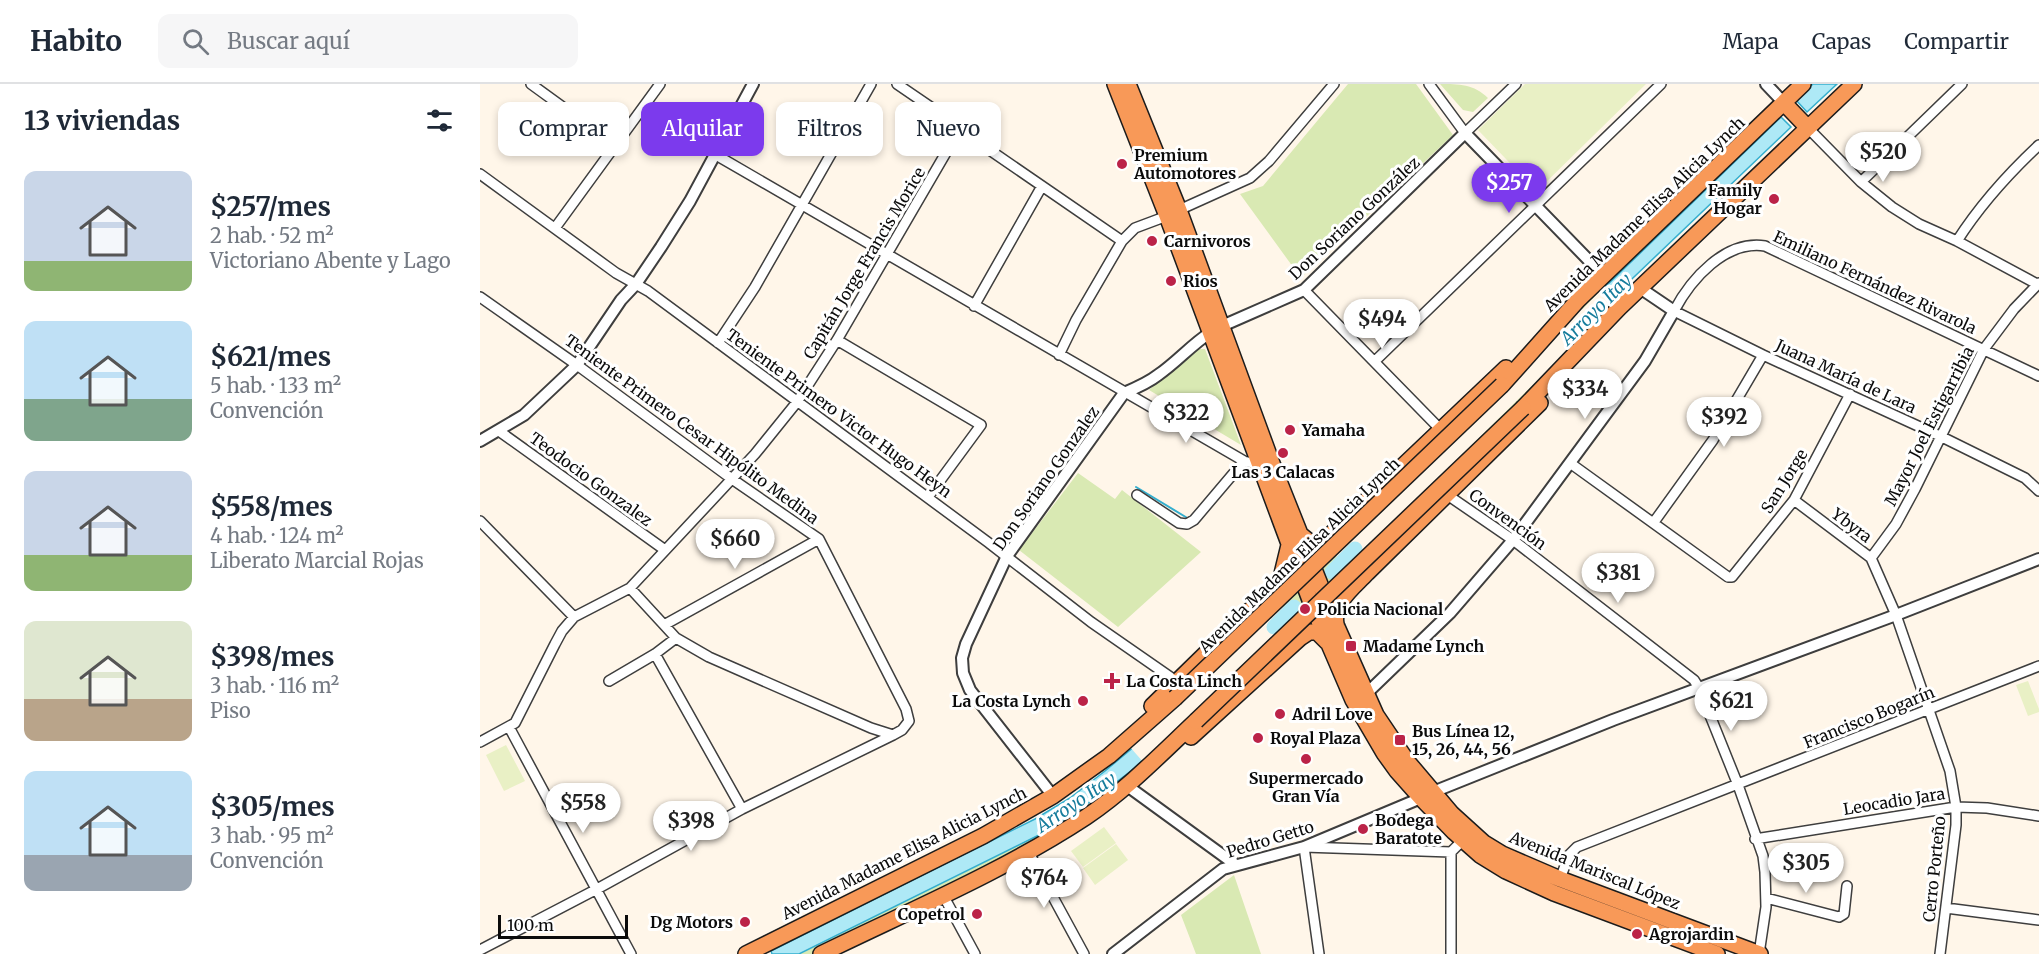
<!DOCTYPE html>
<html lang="es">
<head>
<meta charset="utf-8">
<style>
  body { margin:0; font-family:Merriweather,serif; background:#f6f6f7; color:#1f2937; height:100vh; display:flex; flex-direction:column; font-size:22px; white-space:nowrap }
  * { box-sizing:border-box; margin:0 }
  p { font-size:20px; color:#747a83 }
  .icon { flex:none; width:33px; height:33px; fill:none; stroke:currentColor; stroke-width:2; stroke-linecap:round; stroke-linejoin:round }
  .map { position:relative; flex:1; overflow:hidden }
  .drawer { display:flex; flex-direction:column; background:#fff; width:480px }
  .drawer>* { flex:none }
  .hud { position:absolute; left:18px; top:18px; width:570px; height:54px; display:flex; gap:12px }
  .scale { position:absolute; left:18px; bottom:15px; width:130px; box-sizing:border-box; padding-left:6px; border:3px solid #0b0b0b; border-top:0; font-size:16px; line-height:21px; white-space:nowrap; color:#0b0b0b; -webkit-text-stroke:4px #fff; paint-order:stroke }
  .price { position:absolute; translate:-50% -51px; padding:0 14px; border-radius:21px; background:#fff; color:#222; font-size:20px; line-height:39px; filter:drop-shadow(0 2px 3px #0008) }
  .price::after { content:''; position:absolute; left:50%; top:36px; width:18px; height:14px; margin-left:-9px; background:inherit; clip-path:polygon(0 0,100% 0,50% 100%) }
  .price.active { background:#7c3aed; color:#fff }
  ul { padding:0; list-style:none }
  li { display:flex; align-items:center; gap:18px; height:150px; padding:0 24px }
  li span { display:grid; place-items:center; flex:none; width:168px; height:120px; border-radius:12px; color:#555 }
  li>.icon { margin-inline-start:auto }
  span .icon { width:72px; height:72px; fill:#fffc; stroke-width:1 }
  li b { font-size:26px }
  h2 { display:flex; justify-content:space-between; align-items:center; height:72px; padding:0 24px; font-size:26px }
  .chip { padding:0 21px; border-radius:12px; background:#fff; box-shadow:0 3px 9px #0003; font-size:21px; line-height:54px }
  .chip.active { background:#7c3aed; color:#fff }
  header { display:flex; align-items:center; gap:36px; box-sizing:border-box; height:84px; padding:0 30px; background:#fff; border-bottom:2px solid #e0e1e3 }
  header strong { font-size:28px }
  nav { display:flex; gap:33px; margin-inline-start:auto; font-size:21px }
  .search { width:420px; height:54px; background:#f6f6f7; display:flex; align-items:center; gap:15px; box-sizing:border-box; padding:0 21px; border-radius:12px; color:#747a83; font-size:22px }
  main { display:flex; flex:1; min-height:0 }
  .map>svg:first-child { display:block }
  .green { fill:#d9e9b3 }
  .pitch { fill:#e9f0c5 }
  .water { fill:#aee9f6; stroke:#34aece; stroke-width:1.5 }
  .pier { fill:#fff6e9 }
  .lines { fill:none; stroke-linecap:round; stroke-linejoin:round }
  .stream { stroke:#34aece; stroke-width:2 }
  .river { stroke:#aee9f6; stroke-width:15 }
  .minor-casing { stroke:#3e3e3e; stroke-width:12 }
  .tertiary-casing { stroke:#3e3e3e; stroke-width:14 }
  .trunk-casing { stroke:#1c1c1c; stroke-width:18 }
  .minor { stroke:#fff; stroke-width:9 }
  .tertiary { stroke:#fff; stroke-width:10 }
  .trunk { stroke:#f89958; stroke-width:15 }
  .trunk-bridge-casing { stroke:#1c1c1c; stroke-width:18; stroke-linecap:butt }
  .trunk-bridge { stroke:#f89958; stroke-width:15 }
  .poi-dot { fill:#bb2348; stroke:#fff; stroke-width:2 }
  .labels { text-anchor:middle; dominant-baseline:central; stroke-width:6; stroke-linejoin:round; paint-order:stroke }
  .poi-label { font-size:16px; font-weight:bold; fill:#0b0b0b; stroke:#fff; text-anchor:start }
  .street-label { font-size:16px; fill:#0b0b0b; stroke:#fff }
  .water-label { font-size:18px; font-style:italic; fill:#157c9c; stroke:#fff }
</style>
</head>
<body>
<header>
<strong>Habito</strong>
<div class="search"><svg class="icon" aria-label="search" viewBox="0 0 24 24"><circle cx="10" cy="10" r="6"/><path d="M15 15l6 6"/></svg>Buscar aquí</div>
<nav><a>Mapa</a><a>Capas</a><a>Compartir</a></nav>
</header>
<main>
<section class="drawer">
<h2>13 viviendas<svg class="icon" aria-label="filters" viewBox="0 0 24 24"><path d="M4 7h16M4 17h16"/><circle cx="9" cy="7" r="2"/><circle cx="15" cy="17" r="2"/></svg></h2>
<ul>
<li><span style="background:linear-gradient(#c9d6e8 75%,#8fb573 0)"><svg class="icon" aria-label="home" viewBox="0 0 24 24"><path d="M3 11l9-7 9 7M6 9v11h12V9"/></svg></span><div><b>$257/mes</b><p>2 hab. · 52 m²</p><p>Victoriano Abente y Lago</p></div></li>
<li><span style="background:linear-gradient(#bfe0f5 65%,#7fa58c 0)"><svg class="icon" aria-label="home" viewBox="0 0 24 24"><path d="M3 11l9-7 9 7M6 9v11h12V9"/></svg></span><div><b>$621/mes</b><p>5 hab. · 133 m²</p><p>Convención</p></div></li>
<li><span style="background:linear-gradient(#c9d6e8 70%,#8fb573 0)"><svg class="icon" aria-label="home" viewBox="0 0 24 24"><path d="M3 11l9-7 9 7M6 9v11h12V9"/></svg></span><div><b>$558/mes</b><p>4 hab. · 124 m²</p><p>Liberato Marcial Rojas</p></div></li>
<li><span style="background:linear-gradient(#dfe7d0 65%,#b9a48a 0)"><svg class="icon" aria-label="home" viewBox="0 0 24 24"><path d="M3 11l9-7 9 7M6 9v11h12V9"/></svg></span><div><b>$398/mes</b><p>3 hab. · 116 m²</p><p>Piso</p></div></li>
<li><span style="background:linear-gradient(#bfe0f5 70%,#9aa5b1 0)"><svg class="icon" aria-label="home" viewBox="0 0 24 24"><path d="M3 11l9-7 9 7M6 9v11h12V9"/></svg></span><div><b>$305/mes</b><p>3 hab. · 95 m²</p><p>Convención</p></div></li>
</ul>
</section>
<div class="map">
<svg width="1559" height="870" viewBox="0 0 1559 870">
  <rect width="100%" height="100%" fill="#fff6e9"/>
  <path class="green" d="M868,0H936L973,51L821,194L760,110L783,102Z
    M960,0C979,0 994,0 1008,14L993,28L983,26Z
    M1116,207L1118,209L1096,232L1103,245L1129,219L1133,223L1068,293L847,504L840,485Z
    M719,265H725L761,361L669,306L713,266Z
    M598,389L635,415L642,406L721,468L638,543L539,466Z
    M819,505L827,524L702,645L636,704L634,701L737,610L813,536L801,524L686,635L622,689L619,685L683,632Z
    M561,750L563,753L536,768L333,870H320Z
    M754,791L781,870H716L701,831Z"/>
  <path class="pitch" d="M1045,0H1166L1057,107L998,46Z
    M1548,597L1559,625V628L1548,632L1536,601Z
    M26,661L45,697L24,707L6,671Z
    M624,743L636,759L603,783L591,767Z
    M636,760L648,776L615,801L603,784Z"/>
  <path class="water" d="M1333,0H1357L1327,28L1316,16Z
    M1301,33L1311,43L1132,214L1123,205Z
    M738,608L651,687L599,726L563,749L319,870H292L291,867L555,735L590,714L625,687L686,636Z"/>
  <path class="pier" d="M1101,224L1114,237L1075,279L865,486H863L856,474L857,471L1032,302Z
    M801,521L815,534L664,679L650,663Z"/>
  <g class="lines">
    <path class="stream" d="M656,403L709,435"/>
    <path class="river" d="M852,488L875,465
      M794,543L814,523"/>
    <defs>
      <path id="minor" d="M51,0L135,61
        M417,0L477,41H482L493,49L498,58
        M949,0L985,49L1036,0
        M477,41C480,52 488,56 498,58L642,157
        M1328,44L1381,98L1412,123L1439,140L1477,157L1559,201
        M236,71L764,377L780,381
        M0,90L136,189L168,207L509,459L611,538L696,597
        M1381,98L1482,0
        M699,126L770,94L789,77L854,0
        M75,144L180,0
        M1477,157C1500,121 1528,90 1559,61
        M824,206L961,346
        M0,213L97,281L252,395L339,455L426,625L429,637L422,646L413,651L262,725L117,805L0,866
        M494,222L562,102
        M357,256L501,341L448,413
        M238,259L275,203L391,0
        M579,271L596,236L642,157L655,144L687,132
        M895,277L1181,0
        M1559,292L1285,162C1245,156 1211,195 1194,227L1283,271L1462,353L1545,394L1559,407
        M19,347L185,466
        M1090,379L1248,493H1252L1314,416L1370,310
        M966,410L1033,456L1214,596L1219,604L1258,701L1283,772L1285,788L1286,823L1279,870
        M657,411L699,439L707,440L714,436L764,377
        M1314,416L1391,474L1416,531L1470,687L1476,723V741L1460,870
        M0,437L94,533
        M1174,438L1233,356L1283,271
        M1391,474L1416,440L1435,405L1504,265L1534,225L1559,199
        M150,504L196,554L229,573L391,644L413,651
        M184,541L339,455
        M175,570L262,725
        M129,597L175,570L196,554
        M29,643L151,870
        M0,658L35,639L75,560L82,547L94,533L150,504L275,370L317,318L357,256L478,48
        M1275,755L1476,723L1507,724L1559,732
        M548,767L604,870
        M1080,795L1089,771L1097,763L1559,582
        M463,811L495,870
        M1286,814L1359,833L1364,830L1367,802
        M1466,824L1559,836
        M839,870L824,763L971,768
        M971,870V768L983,756"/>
      <path id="tertiary" d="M1286,0L1304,19
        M742,242L824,206L985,49L1123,191
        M0,357L44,331L97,281L141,216L156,200L181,163L210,117L273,0
        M886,610L970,529L1033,456L1165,277L1194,227L1160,204
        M646,701L756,781
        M953,708L1133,636L1416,531L1559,475
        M573,712L490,606L483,589L482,574L486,560L527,472L644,309C656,304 668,299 678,291C697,278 711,261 731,248
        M633,870L743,785L824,763L941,714"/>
      <path id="trunk" d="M635,0L687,132L830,516L873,616L904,669L917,687L941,714L974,748L1000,771L1026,787L1074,809L1237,870
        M648,0L699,126L793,382L857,543L896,631L927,677L972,730L1004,759L1022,770L1080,795L1280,870
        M1304,19L1328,44
        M1022,301L1098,216L1323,0
        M1043,324L1139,224L1374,0
        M821,451L832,460L844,457L1026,284
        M856,540C852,519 874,503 887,489L1060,319
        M672,622L796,501L801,494L809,461
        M711,653L820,554L829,548H837L847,558
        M266,870L503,752L573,712L629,672L695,614
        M341,870C429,827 524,787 606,733C646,706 681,670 716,637"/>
    </defs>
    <use href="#minor" class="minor-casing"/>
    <use href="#tertiary" class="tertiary-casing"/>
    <use href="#trunk" class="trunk-casing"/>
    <use href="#minor" class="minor"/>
    <use href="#tertiary" class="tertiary"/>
    <use href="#trunk" class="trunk"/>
    <defs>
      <path id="trunk-bridge" d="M695,614L1022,301
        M716,637L1043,324"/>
    </defs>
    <use href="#trunk-bridge" class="trunk-bridge-casing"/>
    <use href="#trunk-bridge" class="trunk-bridge"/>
  </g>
  <g class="poi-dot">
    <circle cx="642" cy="80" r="6"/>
    <circle cx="1294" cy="115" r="6"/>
    <circle cx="672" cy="157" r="6"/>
    <circle cx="691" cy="197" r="6"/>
    <circle cx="810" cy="346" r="6"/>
    <circle cx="803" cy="369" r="6"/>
    <circle cx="825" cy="525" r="6"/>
    <rect x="865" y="556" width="12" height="12" rx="3"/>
    <path d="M629 588h6v6h6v6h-6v6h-6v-6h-6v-6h6z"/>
    <circle cx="603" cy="617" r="6"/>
    <circle cx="800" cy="630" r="6"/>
    <circle cx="778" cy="654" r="6"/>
    <rect x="914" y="650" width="12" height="12" rx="3"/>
    <circle cx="826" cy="675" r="6"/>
    <circle cx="883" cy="745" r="6"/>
    <circle cx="497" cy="830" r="6"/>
    <circle cx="265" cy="838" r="6"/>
    <circle cx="1157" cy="850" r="6"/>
  </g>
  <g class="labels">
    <g class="poi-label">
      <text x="654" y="71">Premium<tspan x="654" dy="18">Automotores</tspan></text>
      <text x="1282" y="106" text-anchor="end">Family<tspan x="1282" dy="18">Hogar</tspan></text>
      <text x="684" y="157">Carnivoros</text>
      <text x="703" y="197">Rios</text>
      <text x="822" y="346">Yamaha</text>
      <text x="803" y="388" text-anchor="middle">Las 3 Calacas</text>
      <text x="837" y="525">Policia Nacional</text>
      <text x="883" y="562">Madame Lynch</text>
      <text x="646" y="597">La Costa Linch</text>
      <text x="591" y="617" text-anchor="end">La Costa Lynch</text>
      <text x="812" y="630">Adril Love</text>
      <text x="932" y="647">Bus Línea 12,<tspan x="932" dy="18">15, 26, 44, 56</tspan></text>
      <text x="790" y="654">Royal Plaza</text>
      <text x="826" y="694" text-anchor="middle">Supermercado<tspan x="826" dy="18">Gran Vía</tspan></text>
      <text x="895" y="736">Bodega<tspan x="895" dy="18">Baratote</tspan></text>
      <text x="485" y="830" text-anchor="end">Copetrol</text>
      <text x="253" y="838" text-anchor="end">Dg Motors</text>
      <text x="1169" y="850">Agrojardin</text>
    </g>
    <g class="street-label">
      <text transform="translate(1164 130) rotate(-44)">Avenida Madame Elisa Alicia Lynch</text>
      <text transform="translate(874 134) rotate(-43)">Don Soriano González</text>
      <text transform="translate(384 179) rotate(-59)">Capitán Jorge Francis Morice</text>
      <text transform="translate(1395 198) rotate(25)">Emiliano Fernández Rivarola</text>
      <text transform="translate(1366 292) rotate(25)">Juana María de Lara</text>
      <text transform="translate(359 329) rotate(36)">Teniente Primero Victor Hugo Heyn</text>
      <text transform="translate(1449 342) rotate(-63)">Mayor Joel Estigarribia</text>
      <text transform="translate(212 345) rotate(36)">Teniente Primero Cesar Hipólito Medina</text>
      <text transform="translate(566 394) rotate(-55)">Don Soriano Gonzalez</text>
      <text transform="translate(111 395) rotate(36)">Teodocio Gonzalez</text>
      <text transform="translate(1304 397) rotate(-58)">San Jorge</text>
      <text transform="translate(1028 435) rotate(36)">Convención</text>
      <text transform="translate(1372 441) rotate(37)">Ybyra</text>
      <text transform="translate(819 471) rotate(-44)">Avenida Madame Elisa Alicia Lynch</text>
      <text transform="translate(1389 633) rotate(-22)">Francisco Bogarín</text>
      <text transform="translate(1414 717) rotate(-9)">Leocadio Jara</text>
      <text transform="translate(790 755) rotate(-17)">Pedro Getto</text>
      <text transform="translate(424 769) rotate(-27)">Avenida Madame Elisa Alicia Lynch</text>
      <text transform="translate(1454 785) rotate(-84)">Cerro Porteño</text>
      <text transform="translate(1115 786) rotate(22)">Avenida Mariscal López</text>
    </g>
    <g class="water-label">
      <text transform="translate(1116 225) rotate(-45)">Arroyo Itay</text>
      <text transform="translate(596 718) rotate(-34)">Arroyo Itay</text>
    </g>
  </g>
</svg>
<div class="scale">100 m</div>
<b class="price" style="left:1403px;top:99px">$520</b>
<b class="price active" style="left:1029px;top:130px">$257</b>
<b class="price" style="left:902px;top:266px">$494</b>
<b class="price" style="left:1105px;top:336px">$334</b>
<b class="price" style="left:706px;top:360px">$322</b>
<b class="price" style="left:1244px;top:364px">$392</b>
<b class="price" style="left:255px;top:486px">$660</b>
<b class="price" style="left:1138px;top:520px">$381</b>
<b class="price" style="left:1251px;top:648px">$621</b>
<b class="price" style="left:103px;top:750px">$558</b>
<b class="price" style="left:211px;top:768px">$398</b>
<b class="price" style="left:1326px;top:810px">$305</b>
<b class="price" style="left:564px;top:825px">$764</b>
<div class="hud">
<a class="chip">Comprar</a>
<a class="chip active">Alquilar</a>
<a class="chip">Filtros</a>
<a class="chip">Nuevo</a>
</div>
</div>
</main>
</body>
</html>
